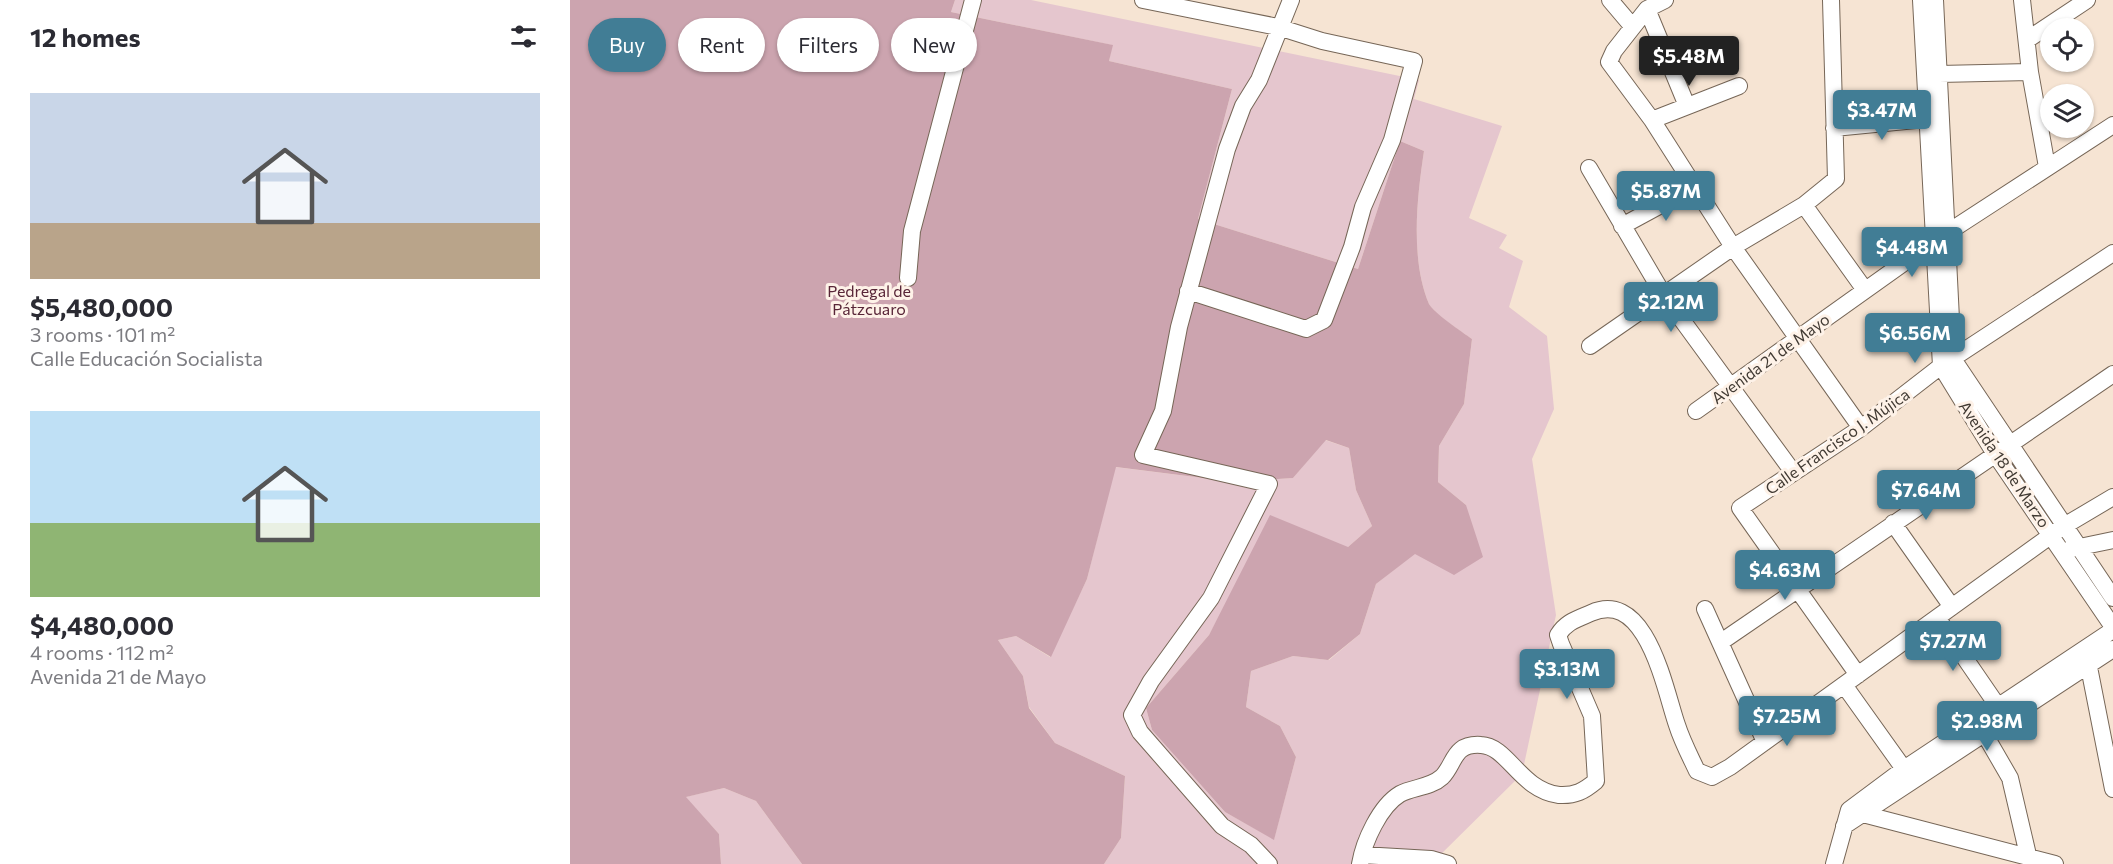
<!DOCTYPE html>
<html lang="en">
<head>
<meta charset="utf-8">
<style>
  body { margin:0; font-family:Commissioner,sans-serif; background:#f2f2f3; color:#2b2b33; height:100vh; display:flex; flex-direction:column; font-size:22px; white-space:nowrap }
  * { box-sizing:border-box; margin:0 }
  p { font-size:20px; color:#7c7c81 }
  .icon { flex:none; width:33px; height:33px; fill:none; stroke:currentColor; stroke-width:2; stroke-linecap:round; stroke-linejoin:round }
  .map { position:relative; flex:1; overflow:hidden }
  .sheet { display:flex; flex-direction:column; background:#fff; width:570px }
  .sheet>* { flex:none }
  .hud { position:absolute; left:18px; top:18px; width:570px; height:54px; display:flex; gap:12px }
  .fabs { position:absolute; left:1470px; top:18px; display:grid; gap:12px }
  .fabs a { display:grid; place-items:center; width:54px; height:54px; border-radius:50%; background:#fff; box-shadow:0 2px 4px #0004; font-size:30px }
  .price { position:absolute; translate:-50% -51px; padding:0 14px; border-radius:6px; background:#417d95; color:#fff; font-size:20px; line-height:39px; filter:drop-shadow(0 2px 3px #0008) }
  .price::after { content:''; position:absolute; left:50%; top:36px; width:18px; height:14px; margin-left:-9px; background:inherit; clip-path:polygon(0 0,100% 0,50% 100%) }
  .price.active { background:#222; color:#fff }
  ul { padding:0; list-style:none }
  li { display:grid; align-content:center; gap:12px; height:318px; padding:0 30px }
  li span { display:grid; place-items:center; height:186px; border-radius:0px; color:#555 }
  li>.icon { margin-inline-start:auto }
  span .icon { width:108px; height:108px; fill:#fffc; stroke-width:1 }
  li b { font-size:26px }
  h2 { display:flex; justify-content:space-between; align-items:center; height:72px; padding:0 30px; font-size:26px }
  .tag { padding:0 21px; border-radius:27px; background:#fff; box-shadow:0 2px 4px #0004; font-size:21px; line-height:54px }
  .tag.active { background:#417d95; color:#fff }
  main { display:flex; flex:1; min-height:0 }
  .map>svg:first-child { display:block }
  .green { fill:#e5c6ce }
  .forest { fill:#cca4af }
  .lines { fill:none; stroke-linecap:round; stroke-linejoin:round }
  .minor-casing { stroke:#766657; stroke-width:18 }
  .minor { stroke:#fff; stroke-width:16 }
  .labels { text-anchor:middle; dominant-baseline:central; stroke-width:6; stroke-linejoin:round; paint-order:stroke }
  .park-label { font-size:16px; fill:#582537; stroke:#fef2e8 }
  .street-label { font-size:16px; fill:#413a33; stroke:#fef2e8 }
</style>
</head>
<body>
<main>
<section class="sheet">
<h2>12 homes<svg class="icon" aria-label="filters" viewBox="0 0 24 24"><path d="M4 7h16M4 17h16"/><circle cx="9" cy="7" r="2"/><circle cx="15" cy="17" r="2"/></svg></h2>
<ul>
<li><span style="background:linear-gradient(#c9d6e8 70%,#b9a48a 0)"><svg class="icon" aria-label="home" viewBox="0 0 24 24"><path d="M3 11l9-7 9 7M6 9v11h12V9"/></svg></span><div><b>$5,480,000</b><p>3 rooms · 101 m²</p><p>Calle Educación Socialista</p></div></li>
<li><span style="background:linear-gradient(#bfe0f5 60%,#8fb573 0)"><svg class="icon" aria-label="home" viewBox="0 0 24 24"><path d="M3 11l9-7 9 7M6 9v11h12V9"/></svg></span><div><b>$4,480,000</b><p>4 rooms · 112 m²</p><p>Avenida 21 de Mayo</p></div></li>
</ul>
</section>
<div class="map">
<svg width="1543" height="864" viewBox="0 0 1543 864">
  <rect width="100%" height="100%" fill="#f6e4d3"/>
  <path class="green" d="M385,0H461L849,80L844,99L932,126L899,218L937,235L929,248L953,261L939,307L977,336L984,409L962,459L986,615L952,774L861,864H534L551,838L555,776L485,743L459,707L453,676L428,640L446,636L480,657L517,579L545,467L665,482L723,478L755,440L779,448L786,490L802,526L778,547L664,589L639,635L576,708L582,730L655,812L704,839L726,757L710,726L676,707L681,671L723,656L759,660L790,634L806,584L845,553L884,574L896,505L868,482L869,446L894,404L902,339C892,332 864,314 859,304C840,259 847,197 854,151L830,141L788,269L628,219L662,89L539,61L542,45L381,12Z
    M154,788L186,801L232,864H151L149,834L115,797Z"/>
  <path class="forest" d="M0,0H385L381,12L543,45L539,61L662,89L628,219L788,269L830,141L854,151C847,197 840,259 859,304C864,313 892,332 902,339L894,404L869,446L868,482L896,505L913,557L884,575L845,554L806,584L790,634L758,660L723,656L681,671L676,707L710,726L726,757L704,840L655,812L582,730L576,708L639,635L700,515L778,547L802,526L786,490L779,448L756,440L723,478L665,482L546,467L517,579L481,657L446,636L428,640L453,676L459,708L485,743L555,776L551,838L534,864H232L186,801L154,788L116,797L149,834L151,864H0Z"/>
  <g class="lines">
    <defs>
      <path id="minor" d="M573,0L708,27L752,41L844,61L822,140L793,207L782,247L754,320L736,329L618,291
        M1040,0L1062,26
        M1095,0L1077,9L1044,51L1039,62L1082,120L1163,247L1291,428
        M1351,0L1371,366L1425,454L1543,627
        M1365,0L1383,359L1543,598
        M1452,0L1460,72L1477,167
        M1077,9L1117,106
        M1457,40L1517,0
        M1369,74L1460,72
        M1082,120L1169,86
        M1264,128L1356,119
        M1019,168L1093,294L1223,472
        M1234,205L1295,290
        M1052,226L1124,187
        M338,278L342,231L403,0
        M1020,346L1163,247L1234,205L1266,179L1261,0
        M1126,411L1363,242L1543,125
        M1323,523L1382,607
        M1500,549L1543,540
        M1135,609L1195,742
        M1368,619L1427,705
        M1151,642L1543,374
        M1517,657L1543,789
        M1288,675L1170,508L1291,428L1371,366L1543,253
        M1274,685L1334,769
        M1414,733L1440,778L1458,855
        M1289,813L1485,864
        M1274,826L1543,649
        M792,855L861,859L878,864
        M699,864L681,845L652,826L570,732L562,715L581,681L641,598L699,484L573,455L593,411L609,327L657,149L673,106L689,80L721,0
        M790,864C794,841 810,806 830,794C843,787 860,788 872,777C885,764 883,743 911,745C938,746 950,790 989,795C1005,796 1014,791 1026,781L1022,716L991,644L988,635C996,622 1007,619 1021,613C1077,588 1095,691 1107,725C1112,741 1120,756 1127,771L1142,777L1160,767L1494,526L1543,497
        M1264,864L1279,810L1334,769L1543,630"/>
    </defs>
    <use href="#minor" class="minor-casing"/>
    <use href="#minor" class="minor"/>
  </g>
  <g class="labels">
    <g class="park-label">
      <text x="299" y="290">Pedregal de<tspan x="299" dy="18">Pátzcuaro</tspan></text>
    </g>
    <g class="street-label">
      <text transform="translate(1200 358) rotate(-36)">Avenida 21 de Mayo</text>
      <text transform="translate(1267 441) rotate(-35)">Calle Francisco J. Mújica</text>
      <text transform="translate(1435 464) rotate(56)">Avenida 18 de Marzo</text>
    </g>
  </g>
</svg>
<div class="fabs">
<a><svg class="icon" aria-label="locate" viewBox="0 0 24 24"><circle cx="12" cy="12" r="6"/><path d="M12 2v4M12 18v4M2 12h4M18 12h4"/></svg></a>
<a><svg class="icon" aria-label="layers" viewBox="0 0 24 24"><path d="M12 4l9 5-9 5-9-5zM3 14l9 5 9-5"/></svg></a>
</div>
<b class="price active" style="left:1119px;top:87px">$5.48M</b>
<b class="price" style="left:1312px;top:141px">$3.47M</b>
<b class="price" style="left:1096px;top:222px">$5.87M</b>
<b class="price" style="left:1342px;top:278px">$4.48M</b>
<b class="price" style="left:1101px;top:333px">$2.12M</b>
<b class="price" style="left:1345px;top:364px">$6.56M</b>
<b class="price" style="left:1356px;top:521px">$7.64M</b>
<b class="price" style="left:1215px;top:601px">$4.63M</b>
<b class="price" style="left:1383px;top:672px">$7.27M</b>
<b class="price" style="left:997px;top:700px">$3.13M</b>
<b class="price" style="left:1217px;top:747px">$7.25M</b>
<b class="price" style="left:1417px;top:752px">$2.98M</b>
<div class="hud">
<a class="tag active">Buy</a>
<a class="tag">Rent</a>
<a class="tag">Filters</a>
<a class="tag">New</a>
</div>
</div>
</main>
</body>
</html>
